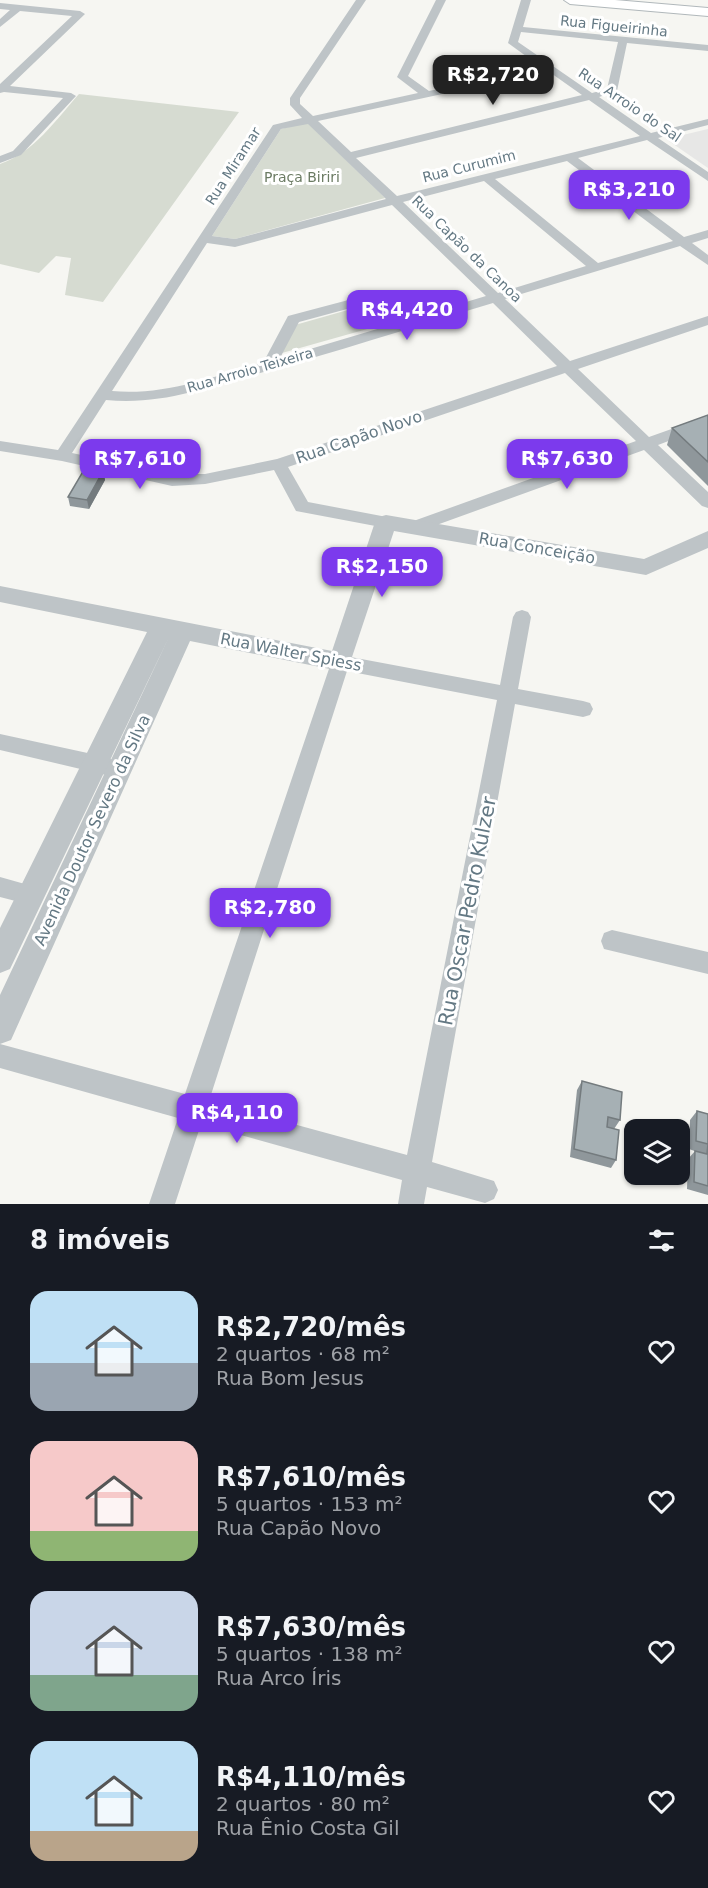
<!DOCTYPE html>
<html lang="pt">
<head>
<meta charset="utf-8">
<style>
  body { margin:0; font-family:"DejaVu Sans",sans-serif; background:#242831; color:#f1f3f6; height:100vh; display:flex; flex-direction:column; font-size:22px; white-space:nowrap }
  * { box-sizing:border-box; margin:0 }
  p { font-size:20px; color:#9ea1a6 }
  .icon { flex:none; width:33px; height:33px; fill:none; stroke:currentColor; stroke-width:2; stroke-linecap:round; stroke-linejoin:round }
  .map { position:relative; height:1204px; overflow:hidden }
  .drawer { display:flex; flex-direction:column; background:#171b24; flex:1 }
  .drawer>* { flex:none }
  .buttons { position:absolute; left:624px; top:1119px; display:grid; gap:12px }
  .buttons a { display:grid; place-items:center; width:66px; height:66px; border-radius:12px; background:#171b24; box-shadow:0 2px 4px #0004; font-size:30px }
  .price { position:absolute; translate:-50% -51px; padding:0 14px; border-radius:12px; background:#7c3aed; color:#fff; font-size:20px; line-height:39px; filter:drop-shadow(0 2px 3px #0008) }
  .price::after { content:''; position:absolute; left:50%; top:36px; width:18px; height:14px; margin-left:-9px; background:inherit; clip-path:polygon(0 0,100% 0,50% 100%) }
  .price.selected { background:#222; color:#fff }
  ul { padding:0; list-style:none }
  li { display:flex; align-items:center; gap:18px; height:150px; padding:0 30px }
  li span { display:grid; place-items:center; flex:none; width:168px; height:120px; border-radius:18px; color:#555 }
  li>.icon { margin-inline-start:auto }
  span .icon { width:72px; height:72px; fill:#fffc; stroke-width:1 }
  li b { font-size:26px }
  h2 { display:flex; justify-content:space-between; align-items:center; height:72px; padding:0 30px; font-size:26px }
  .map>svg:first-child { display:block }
  .built { fill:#e7e7e6 }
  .green { fill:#d6dbd1 }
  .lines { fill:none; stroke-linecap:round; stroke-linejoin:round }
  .secondary-casing { stroke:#b1b8bb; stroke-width:2 }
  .minor { fill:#bec4c7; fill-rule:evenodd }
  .tertiary { fill:#bec4c7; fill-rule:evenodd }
  .secondary { fill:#fff; fill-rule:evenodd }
  .wall { fill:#8f979b }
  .shaded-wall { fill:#747b7e }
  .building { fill:#a6b0b4; stroke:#747b7e; stroke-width:1.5 }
  .labels { text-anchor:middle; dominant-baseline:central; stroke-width:6; stroke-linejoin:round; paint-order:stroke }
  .far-street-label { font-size:14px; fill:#647984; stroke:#fff }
  .far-park-label { font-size:14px; fill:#6b7b63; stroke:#fff }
  .street-label { font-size:16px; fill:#647984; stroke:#fff }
  .near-street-label { font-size:20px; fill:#647984; stroke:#fff }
</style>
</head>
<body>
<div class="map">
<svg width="708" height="1204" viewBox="0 0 708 1204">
  <rect width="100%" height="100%" fill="#f6f6f2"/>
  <path class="built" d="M708,129V168L666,139Z"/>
  <path class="green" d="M79,94L239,112L103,302L65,295L71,258L56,256L39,273L0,264V164C34,152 55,121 79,94Z
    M307,122L385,198L235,239L212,236L281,129Z
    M369,304L385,324L282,353L295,325Z"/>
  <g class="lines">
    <defs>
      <path id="secondary" d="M564,0H615L708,8V16L570,4Z"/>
    </defs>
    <use href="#secondary" class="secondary-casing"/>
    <path class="minor" d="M356,0H366L300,98V104L313,116L418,93L397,77L436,0H446L408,76L429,91L541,67L508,43L521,0H531L523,27L708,45V51L627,43L617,91L599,97L651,133L708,119V125L658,138L708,172V181L647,140L578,158L684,237L708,230V238L692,243L708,255V265L680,246L505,299L570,361L708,316V325L578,369L649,437L708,416V426L658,445L708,492V508L702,506L644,450L420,531H408L406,527L408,523L636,441L565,373L288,467L308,502L392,518L394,522L392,526L386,528L296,511L274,470L205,484L172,486L62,461L0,451V441L58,450L273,125L302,118L290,105V98ZM521,32L618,42L607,89L592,93L518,42ZM548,71L582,95L351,152L318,121ZM589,100L640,136L397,196L356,158ZM308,124L386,199L235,239L212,236L281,129ZM567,161L673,241L598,263L495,179ZM484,181L586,266L498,293L403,202ZM392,205L486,296L406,320L381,294H371L288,316L263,363C214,376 164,396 112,391L207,243L235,247ZM373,302L394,324L280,358L299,322ZM493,303L557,366L277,459L205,474H172L72,453L106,400C160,405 202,389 253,375C333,353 413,327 493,303Z
      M0,3L80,11L85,14L10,86L71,93L76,96L21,155L0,163V156L13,151L63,98L4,92L0,93V84L72,16L20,11L0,27V19L10,10L0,9Z
      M522,610L528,612L531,617L518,689L583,701L590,703L593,709L590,715L583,717L515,704L432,1162L494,1181L498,1190L494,1199L485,1203L427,1187L424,1204H398L402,1180L201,1124L175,1204H149L178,1118L0,1068V1044L185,1094L333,657L340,655L500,685L513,617L516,612ZM347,671L497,700L407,1155L209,1101Z
      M0,734L106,757L113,760L116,766L113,772L106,775L0,750Z
      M0,877L39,888L42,895L39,902L31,905L0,897Z
      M612,930L708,952V974L604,949L601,941L604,933Z"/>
    <path class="tertiary" d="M386,515L644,559L708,531V548L646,575L394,531L348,669L340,671L190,641L11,1040L0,1044V995L169,637L10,969L0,973V928L147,632L0,602V586L332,651L375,522L379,517Z"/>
    <use href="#secondary" class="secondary"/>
  </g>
  <path class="wall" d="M708,415V486L667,445L672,428Z
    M103,471L105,480L89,509L70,506L68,497Z
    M582,1081L620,1120L614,1129L616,1160L611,1168L570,1157L577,1090Z
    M697,1111L708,1114V1195L687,1189L688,1159L695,1151L700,1153L689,1149L690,1120Z"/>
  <path class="shaded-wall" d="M103,471L105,480L89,509L87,500Z"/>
  <path class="building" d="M708,415V462L672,428Z
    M85,468L103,471L87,500L68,497Z
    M582,1081L622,1092L620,1120L608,1117L607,1127L619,1130L616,1160L574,1149Z
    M697,1111L708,1114V1186L694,1182L695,1151L707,1154L708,1144L696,1141Z"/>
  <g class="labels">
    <g class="far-street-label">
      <text transform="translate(614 26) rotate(6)">Rua Figueirinha</text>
      <text transform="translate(630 105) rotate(34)">Rua Arroio do Sal</text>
      <text transform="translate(233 166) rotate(-57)">Rua Miramar</text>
      <text transform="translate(469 166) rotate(-14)">Rua Curumim</text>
      <text transform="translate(467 249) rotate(44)">Rua Capão da Canoa</text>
      <text transform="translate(250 370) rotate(-16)">Rua Arroio Teixeira</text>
    </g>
    <g class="far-park-label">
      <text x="302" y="177">Praça Biriri</text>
    </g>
    <g class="street-label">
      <text transform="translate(359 437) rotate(-19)">Rua Capão Novo</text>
      <text transform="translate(537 548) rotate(10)">Rua Conceição</text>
      <text transform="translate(291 652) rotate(11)">Rua Walter Spiess</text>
      <text transform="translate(92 830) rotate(-65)">Avenida Doutor Severo da Silva</text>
    </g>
    <g class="near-street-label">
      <text transform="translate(467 911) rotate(-79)">Rua Oscar Pedro Kulzer</text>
    </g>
  </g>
</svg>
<div class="buttons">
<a><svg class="icon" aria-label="layers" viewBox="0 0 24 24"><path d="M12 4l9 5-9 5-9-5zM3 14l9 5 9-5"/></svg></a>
</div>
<b class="price selected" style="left:493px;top:106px">R$2,720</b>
<b class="price" style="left:629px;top:221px">R$3,210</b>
<b class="price" style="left:407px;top:341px">R$4,420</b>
<b class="price" style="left:140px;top:490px">R$7,610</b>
<b class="price" style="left:567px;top:490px">R$7,630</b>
<b class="price" style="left:382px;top:598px">R$2,150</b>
<b class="price" style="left:270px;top:939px">R$2,780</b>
<b class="price" style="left:237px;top:1144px">R$4,110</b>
</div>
<section class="drawer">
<h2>8 imóveis<svg class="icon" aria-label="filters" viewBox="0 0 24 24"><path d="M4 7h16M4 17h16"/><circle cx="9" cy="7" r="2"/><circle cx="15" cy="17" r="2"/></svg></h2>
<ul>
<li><span style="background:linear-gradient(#bfe0f5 60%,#9aa5b1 0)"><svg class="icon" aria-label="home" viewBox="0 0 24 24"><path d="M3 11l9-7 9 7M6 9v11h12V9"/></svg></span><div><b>R$2,720/mês</b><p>2 quartos · 68 m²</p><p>Rua Bom Jesus</p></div><svg class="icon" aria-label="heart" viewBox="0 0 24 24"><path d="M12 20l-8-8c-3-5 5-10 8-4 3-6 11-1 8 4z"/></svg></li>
<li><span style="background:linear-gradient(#f6c9c9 75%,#8fb573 0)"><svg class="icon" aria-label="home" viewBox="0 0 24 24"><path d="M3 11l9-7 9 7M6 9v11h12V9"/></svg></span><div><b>R$7,610/mês</b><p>5 quartos · 153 m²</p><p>Rua Capão Novo</p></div><svg class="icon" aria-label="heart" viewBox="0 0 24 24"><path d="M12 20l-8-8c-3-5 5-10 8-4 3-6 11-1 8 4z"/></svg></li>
<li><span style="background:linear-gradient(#c9d6e8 70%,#7fa58c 0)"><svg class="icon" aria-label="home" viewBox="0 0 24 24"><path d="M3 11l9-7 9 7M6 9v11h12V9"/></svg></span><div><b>R$7,630/mês</b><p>5 quartos · 138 m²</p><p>Rua Arco Íris</p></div><svg class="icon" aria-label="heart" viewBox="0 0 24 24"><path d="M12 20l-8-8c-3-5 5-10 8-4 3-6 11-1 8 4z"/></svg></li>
<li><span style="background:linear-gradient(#bfe0f5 75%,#b9a48a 0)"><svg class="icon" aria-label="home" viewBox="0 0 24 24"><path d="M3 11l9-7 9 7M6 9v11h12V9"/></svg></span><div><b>R$4,110/mês</b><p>2 quartos · 80 m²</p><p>Rua Ênio Costa Gil</p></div><svg class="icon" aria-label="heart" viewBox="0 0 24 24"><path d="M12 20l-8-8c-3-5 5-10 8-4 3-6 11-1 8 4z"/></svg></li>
</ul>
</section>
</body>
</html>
